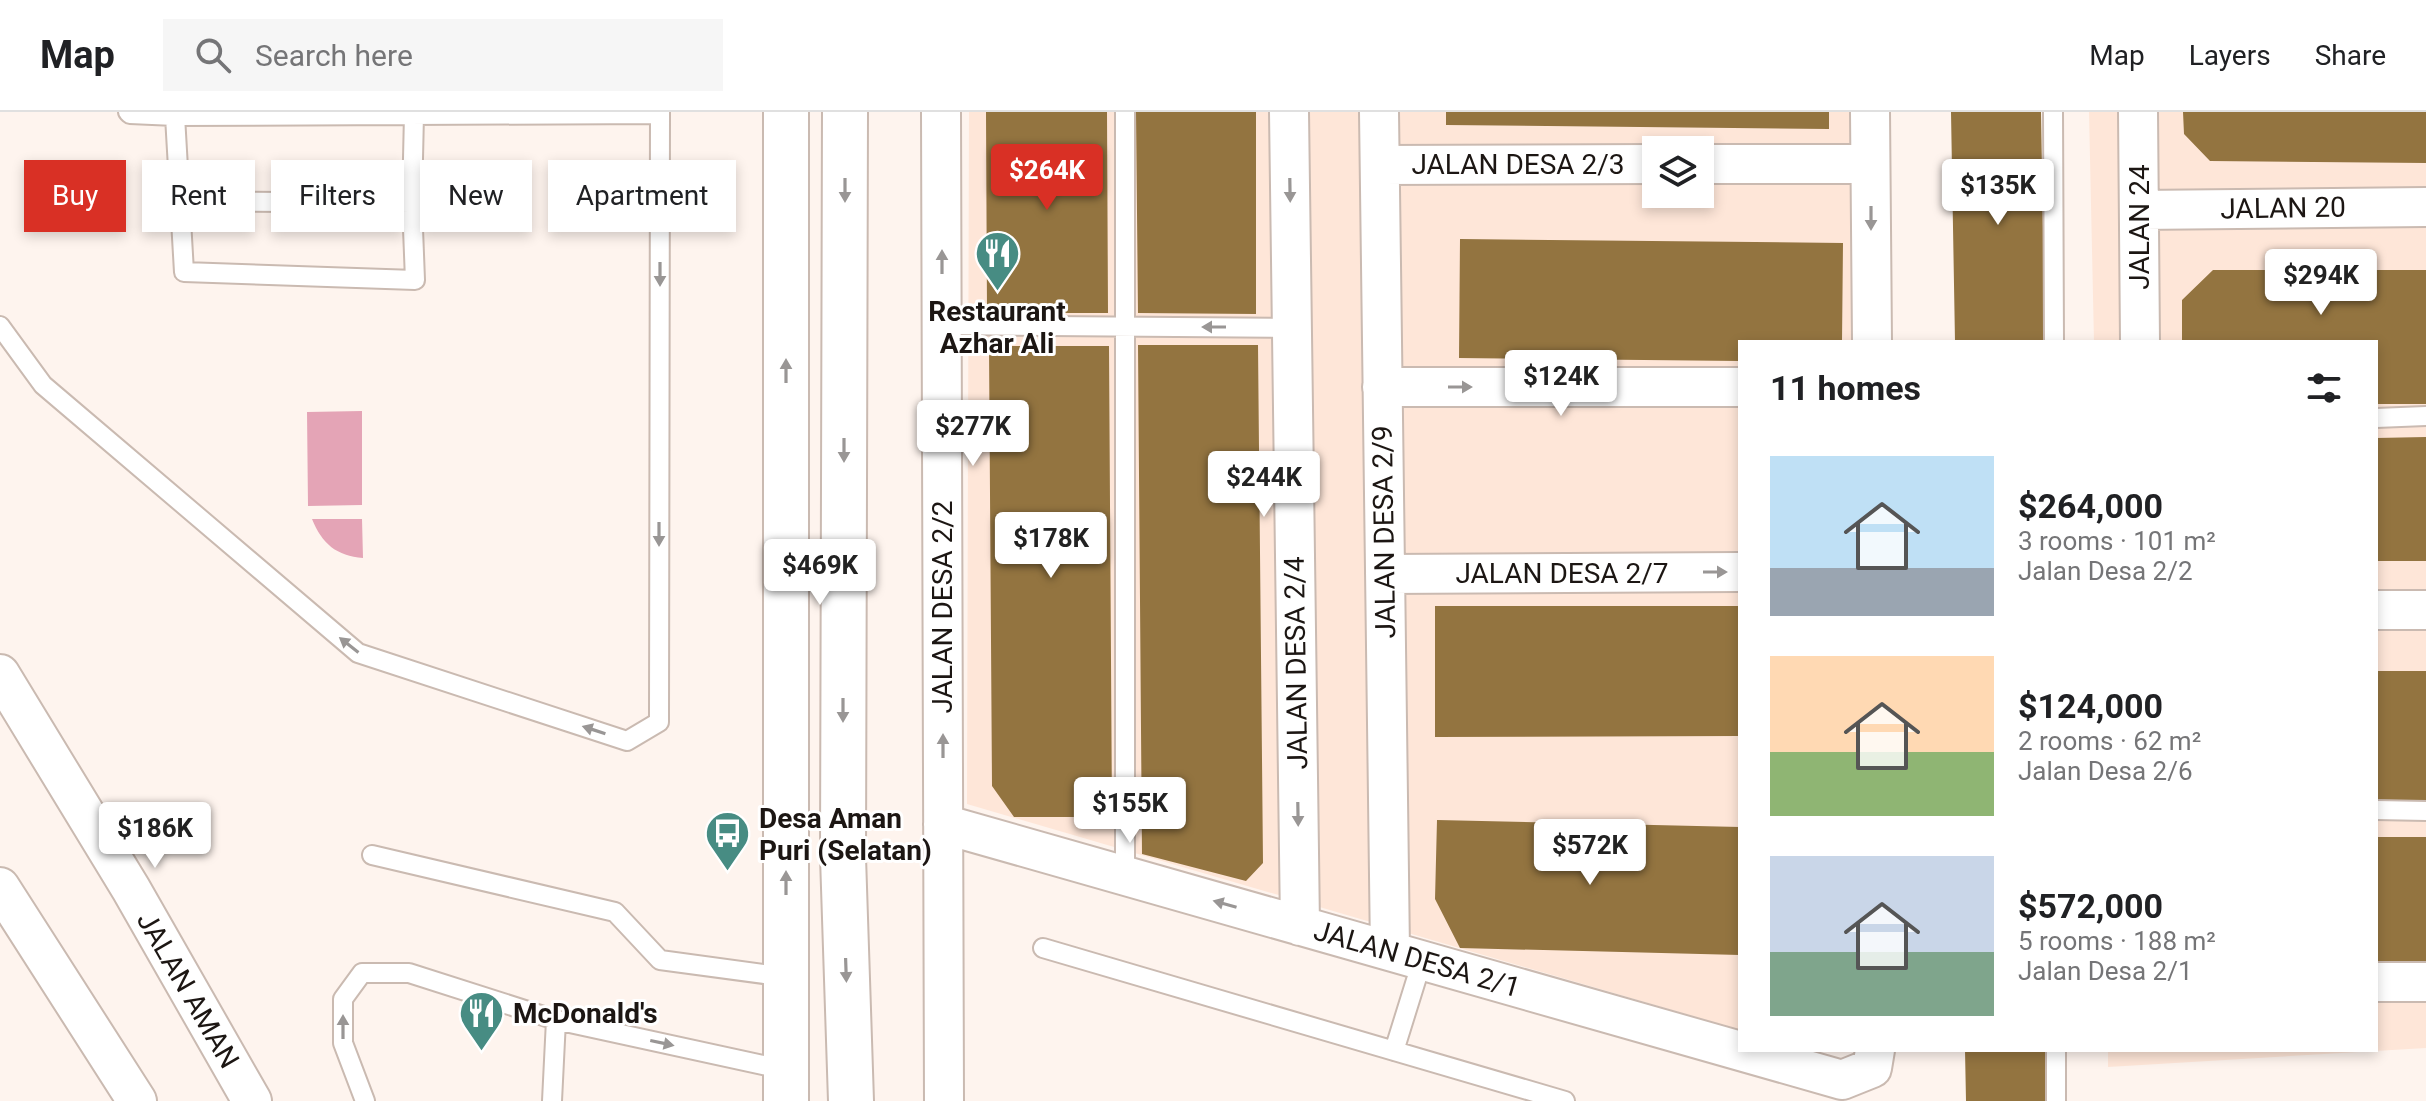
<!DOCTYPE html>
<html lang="en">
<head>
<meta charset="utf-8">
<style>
  body { margin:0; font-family:Roboto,sans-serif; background:#f6f6f6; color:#202124; height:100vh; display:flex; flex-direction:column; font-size:30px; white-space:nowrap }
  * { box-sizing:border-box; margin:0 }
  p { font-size:26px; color:#757577 }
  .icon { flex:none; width:44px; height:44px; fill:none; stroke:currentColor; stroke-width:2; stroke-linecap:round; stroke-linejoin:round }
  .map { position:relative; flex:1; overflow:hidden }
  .sheet { position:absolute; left:1738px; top:228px; width:640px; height:712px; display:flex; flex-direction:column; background:#fff; border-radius:0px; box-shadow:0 4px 12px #0003 }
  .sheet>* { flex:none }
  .banner { position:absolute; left:24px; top:48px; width:760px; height:72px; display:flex; gap:16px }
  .tools { position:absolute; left:1642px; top:24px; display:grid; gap:16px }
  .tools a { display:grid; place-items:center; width:72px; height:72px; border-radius:0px; background:#fff; box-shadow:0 4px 12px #0003; font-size:40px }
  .price { position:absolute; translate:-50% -68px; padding:0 18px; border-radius:8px; background:#fff; color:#222; font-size:26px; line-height:52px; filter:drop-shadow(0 2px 4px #0008) }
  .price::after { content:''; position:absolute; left:50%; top:48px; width:24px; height:18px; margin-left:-12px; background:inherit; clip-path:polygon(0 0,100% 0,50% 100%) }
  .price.selected { background:#d93025; color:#fff }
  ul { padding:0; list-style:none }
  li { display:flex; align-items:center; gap:24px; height:200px; padding:0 32px }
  li span { display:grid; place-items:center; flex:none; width:224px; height:160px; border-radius:0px; color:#555 }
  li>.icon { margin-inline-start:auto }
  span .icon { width:96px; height:96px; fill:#fffc; stroke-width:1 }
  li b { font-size:34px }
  h2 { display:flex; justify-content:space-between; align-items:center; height:96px; padding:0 32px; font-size:34px }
  .chip { padding:0 28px; border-radius:0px; background:#fff; box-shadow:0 4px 12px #0003; font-size:28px; line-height:72px }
  .chip.selected { background:#d93025; color:#fff }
  header { display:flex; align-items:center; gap:48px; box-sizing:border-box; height:112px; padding:0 40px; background:#fff; border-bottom:2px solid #e0e0e0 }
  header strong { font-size:38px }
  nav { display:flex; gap:44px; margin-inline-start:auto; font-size:28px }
  .search { width:560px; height:72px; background:#f6f6f6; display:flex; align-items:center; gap:20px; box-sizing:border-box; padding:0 28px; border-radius:0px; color:#757577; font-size:30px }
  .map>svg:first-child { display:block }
  .built { fill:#fee6d8; fill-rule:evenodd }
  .water { fill:#e4a4b6 }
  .building { fill:#937440 }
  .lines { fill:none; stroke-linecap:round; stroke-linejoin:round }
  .service-casing { stroke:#cabab1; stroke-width:22 }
  .minor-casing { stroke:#cabab1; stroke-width:42 }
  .secondary-casing { stroke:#cabab1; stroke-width:48 }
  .service { stroke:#fff; stroke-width:18 }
  .minor { stroke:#fff; stroke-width:38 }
  .secondary { stroke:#fff; stroke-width:44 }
  .oneway { fill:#999695 }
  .labels { text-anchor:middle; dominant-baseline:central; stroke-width:6; stroke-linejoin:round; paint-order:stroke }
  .street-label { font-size:28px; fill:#1c1613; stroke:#fff }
  .poi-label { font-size:28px; font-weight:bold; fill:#1c1613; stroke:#fff; text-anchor:start }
</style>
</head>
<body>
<header>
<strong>Map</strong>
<div class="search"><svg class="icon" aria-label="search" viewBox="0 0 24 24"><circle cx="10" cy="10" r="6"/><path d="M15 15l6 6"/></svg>Search here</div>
<nav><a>Map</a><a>Layers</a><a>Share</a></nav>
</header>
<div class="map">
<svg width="2426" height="989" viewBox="0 0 2426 989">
  <rect width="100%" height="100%" fill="#fef4ee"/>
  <path class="built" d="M969,0H1860L1859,230H1740V918L967,692ZM1656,38H1700V82H1656Z
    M2089,0H2426V936L2108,955V938H2376V230H2094Z"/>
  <path class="water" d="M362,299V393L308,394L307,300Z
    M312,407H362L363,446C337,444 322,432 312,407Z"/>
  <path class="building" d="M986,0H1107L1108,201H987Z
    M1136,0H1256V202L1138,201Z
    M1446,0H1829V17L1446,13Z
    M1951,0H2041L2045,230H1955Z
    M2183,0H2426V51L2210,49L2184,22Z
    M1460,127L1843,131L1842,230H1740V249L1459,246Z
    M2213,158H2426V292H2376V230H2182V188Z
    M1138,233H1258L1263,751L1246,769L1142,742Z
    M989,234H1109L1112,705H1014L992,674Z
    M2426,325V449H2376V326Z
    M1435,494H1740V624L1435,625Z
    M2376,559H2426V692H2376Z
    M1437,708L1740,715V843L1460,836L1435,787Z
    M2376,725H2426V856H2376Z
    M1965,938H2055L2056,989H1966Z"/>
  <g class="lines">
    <defs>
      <path id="service" d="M128,0L130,2L175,4L660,2
        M1125,0V764
        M2053,0L2054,230
        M175,4L184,160L415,168L412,91L414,2
        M180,89L412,91
        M942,213L1292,216
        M0,214L43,273L358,541L627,629L659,610L660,0
        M2376,306L2426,304
        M2376,698L2426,699
        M372,743L615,800L660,848L786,865
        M1043,836L1565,989
        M2056,938V989
        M1394,939L1422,849
        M365,989L343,931V887L362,861H409L556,908
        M552,989L556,908L786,958"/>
      <path id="minor" d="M941,0L944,989
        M1289,0L1300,814
        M1379,0L1390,839
        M1870,0L1872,230
        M2138,0L2140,230
        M1700,52H1870
        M1380,53L1656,52
        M2139,98L2426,95
        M1382,275H1740
        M1385,462L1740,460
        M2376,498H2426
        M0,562L131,777L252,989
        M943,712L1842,968L1872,956L1875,938
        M0,775L137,989
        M2376,870H2426"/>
      <path id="secondary" d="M845,0L843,745L851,989
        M786,989V0"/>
    </defs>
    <use href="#service" class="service-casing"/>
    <use href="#minor" class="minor-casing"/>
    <use href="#secondary" class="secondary-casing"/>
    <use href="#service" class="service"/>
    <use href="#minor" class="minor"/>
    <use href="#secondary" class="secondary"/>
  </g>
  <defs><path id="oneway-solid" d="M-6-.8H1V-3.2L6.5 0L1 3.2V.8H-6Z" transform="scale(2)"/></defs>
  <g class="oneway">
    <use href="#oneway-solid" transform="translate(845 78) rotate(90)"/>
    <use href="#oneway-solid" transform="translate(1290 78) rotate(89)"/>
    <use href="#oneway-solid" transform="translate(1871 106) rotate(90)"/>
    <use href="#oneway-solid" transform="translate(942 150) rotate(-90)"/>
    <use href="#oneway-solid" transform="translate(660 162) rotate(90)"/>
    <use href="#oneway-solid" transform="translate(1214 215) rotate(-180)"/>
    <use href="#oneway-solid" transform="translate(786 259) rotate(-90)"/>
    <use href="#oneway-solid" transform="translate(1460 275)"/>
    <use href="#oneway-solid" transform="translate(844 338) rotate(90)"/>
    <use href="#oneway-solid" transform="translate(659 422) rotate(90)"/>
    <use href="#oneway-solid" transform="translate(1715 460)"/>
    <use href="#oneway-solid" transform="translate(349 533) rotate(-142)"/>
    <use href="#oneway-solid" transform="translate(843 598) rotate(90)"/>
    <use href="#oneway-solid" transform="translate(594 618) rotate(-162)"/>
    <use href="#oneway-solid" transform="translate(943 634) rotate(-90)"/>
    <use href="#oneway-solid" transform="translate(1298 702) rotate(89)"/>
    <use href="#oneway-solid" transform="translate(786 771) rotate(-90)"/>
    <use href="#oneway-solid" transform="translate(1225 792) rotate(-164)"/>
    <use href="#oneway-solid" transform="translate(846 858) rotate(88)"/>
    <use href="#oneway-solid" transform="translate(343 915) rotate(-90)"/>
    <use href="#oneway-solid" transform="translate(662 931) rotate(12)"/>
  </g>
  <defs>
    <symbol id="restaurant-pin" viewBox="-11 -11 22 30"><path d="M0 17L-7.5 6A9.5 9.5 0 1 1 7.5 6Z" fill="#478c83" stroke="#fff"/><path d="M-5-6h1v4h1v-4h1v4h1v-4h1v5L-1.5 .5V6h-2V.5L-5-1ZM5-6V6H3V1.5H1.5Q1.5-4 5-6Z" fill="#fff"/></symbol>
    <symbol id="bus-pin" viewBox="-11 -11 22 30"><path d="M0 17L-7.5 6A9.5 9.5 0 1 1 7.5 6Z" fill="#478c83" stroke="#fff"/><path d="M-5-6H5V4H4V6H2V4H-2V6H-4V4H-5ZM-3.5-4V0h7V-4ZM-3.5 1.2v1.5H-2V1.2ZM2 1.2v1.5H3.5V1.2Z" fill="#fff"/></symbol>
  </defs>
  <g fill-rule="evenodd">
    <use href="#restaurant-pin" x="972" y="116" width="51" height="69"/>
    <use href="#bus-pin" x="702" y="696" width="51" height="69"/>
    <use href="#restaurant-pin" x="456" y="876" width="51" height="69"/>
  </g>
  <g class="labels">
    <g class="street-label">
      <text x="1518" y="52">JALAN DESA 2/3</text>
      <text transform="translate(2283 96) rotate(-1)">JALAN 20</text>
      <text transform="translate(2139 115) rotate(-90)">JALAN 24</text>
      <text transform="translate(1384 420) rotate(-91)">JALAN DESA 2/9</text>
      <text x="1562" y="461">JALAN DESA 2/7</text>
      <text transform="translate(942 495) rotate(-90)">JALAN DESA 2/2</text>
      <text transform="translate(1296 551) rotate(-91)">JALAN DESA 2/4</text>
      <text transform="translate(1417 847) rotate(16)">JALAN DESA 2/1</text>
      <text transform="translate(188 878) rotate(60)">JALAN AMAN</text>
    </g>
    <g class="poi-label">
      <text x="997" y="199" text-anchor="middle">Restaurant<tspan x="997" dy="32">Azhar Ali</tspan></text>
      <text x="759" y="706">Desa Aman<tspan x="759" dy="32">Puri (Selatan)</tspan></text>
      <text x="513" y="901">McDonald's</text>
    </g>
  </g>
</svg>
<div class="tools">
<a><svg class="icon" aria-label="layers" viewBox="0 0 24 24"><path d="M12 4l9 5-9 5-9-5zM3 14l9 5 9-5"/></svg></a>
</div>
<b class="price selected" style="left:1047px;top:100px">$264K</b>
<b class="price" style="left:1998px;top:115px">$135K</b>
<b class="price" style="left:2321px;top:205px">$294K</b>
<b class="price" style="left:1561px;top:306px">$124K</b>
<b class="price" style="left:973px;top:356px">$277K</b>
<b class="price" style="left:1264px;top:407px">$244K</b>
<b class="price" style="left:1051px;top:468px">$178K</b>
<b class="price" style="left:820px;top:495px">$469K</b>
<b class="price" style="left:1130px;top:733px">$155K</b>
<b class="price" style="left:155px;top:758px">$186K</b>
<b class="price" style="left:1590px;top:775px">$572K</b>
<div class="banner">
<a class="chip selected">Buy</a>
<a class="chip">Rent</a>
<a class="chip">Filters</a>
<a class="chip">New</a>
<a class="chip">Apartment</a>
</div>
<section class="sheet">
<h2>11 homes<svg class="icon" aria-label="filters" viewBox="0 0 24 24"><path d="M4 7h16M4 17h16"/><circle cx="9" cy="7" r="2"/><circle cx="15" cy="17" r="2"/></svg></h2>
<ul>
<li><span style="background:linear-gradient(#bfe0f5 70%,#9aa5b1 0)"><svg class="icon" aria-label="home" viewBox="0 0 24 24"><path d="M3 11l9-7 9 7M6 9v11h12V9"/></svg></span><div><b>$264,000</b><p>3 rooms · 101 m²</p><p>Jalan Desa 2/2</p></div></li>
<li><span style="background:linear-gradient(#ffd9b3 60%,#8fb573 0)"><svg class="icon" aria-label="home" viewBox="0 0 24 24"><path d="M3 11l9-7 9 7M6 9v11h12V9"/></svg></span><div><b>$124,000</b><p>2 rooms · 62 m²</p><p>Jalan Desa 2/6</p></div></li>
<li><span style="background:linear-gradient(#c9d6e8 60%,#7fa58c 0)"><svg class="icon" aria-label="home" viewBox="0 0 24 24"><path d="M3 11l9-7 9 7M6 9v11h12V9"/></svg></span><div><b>$572,000</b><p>5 rooms · 188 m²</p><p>Jalan Desa 2/1</p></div></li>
</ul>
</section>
</div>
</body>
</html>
